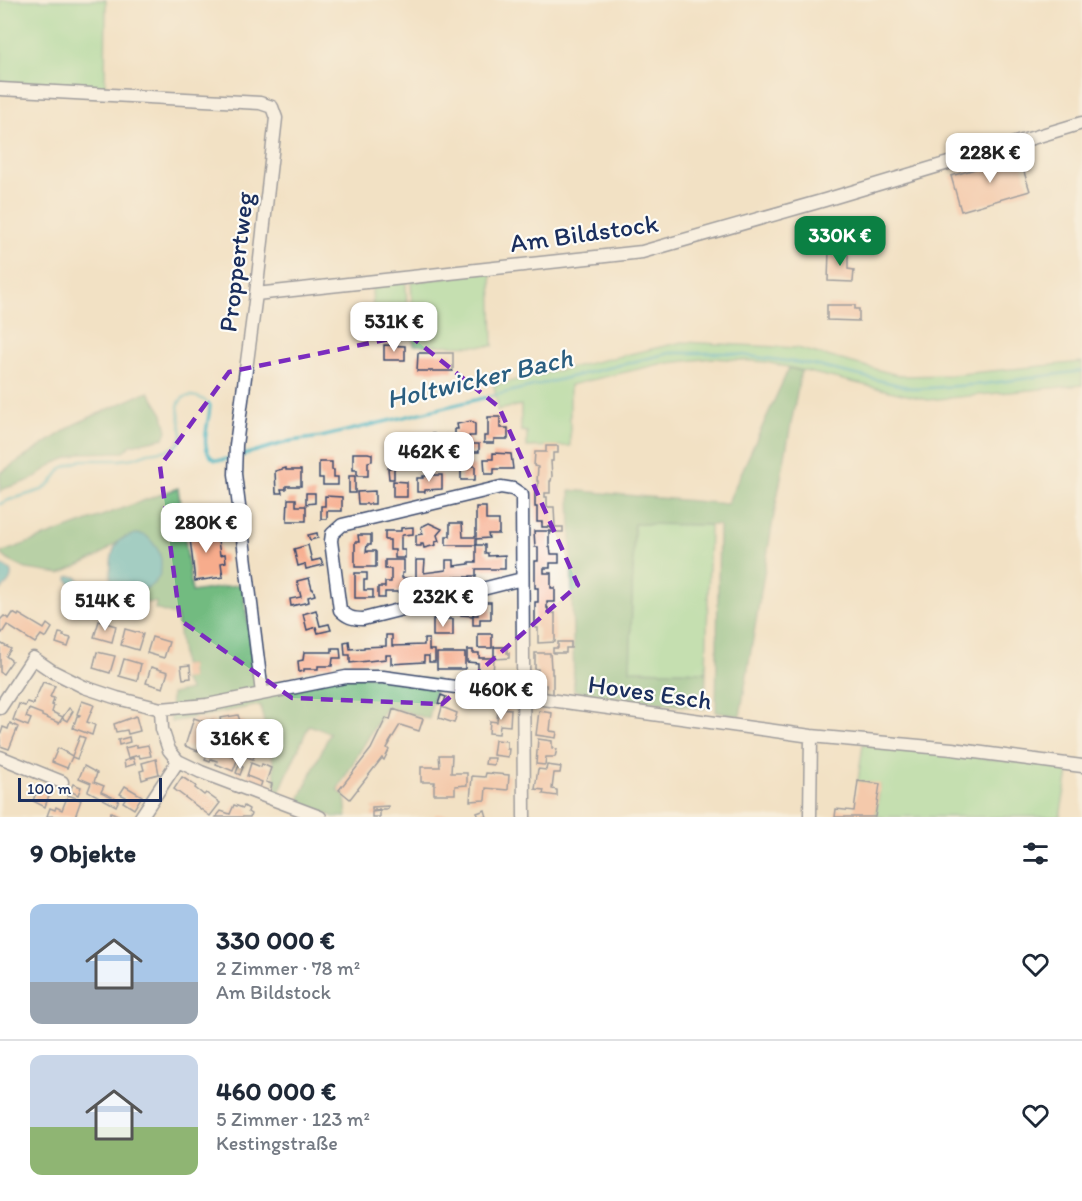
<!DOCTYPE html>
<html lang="de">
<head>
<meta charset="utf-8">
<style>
  body { margin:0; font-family:Itim,sans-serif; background:#f2f2f3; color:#1f2937; height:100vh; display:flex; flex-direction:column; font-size:22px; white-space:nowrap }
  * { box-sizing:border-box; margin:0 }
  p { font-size:20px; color:#747a83 }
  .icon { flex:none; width:33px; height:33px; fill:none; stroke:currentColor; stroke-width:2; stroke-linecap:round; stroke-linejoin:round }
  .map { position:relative; height:817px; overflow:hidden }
  .side { display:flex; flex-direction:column; background:#fff; flex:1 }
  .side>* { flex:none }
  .scale { position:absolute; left:18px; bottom:15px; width:144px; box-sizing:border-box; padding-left:6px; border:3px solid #1b2f5e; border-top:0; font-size:16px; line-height:21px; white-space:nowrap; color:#1b2f5e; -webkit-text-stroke:4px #fdfcf7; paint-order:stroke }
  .price { position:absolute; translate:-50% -51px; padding:0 14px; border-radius:12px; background:#fff; color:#222; font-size:20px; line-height:39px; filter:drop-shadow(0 2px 3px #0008) }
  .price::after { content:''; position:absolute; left:50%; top:36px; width:18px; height:14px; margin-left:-9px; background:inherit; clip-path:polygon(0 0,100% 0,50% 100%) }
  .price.selected { background:#0b8043; color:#fff }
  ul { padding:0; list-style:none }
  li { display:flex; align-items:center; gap:18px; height:150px; padding:0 30px }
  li+li { border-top:2px solid #e0e1e3 }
  li span { display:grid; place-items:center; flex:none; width:168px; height:120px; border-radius:12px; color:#555 }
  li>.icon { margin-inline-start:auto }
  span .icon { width:72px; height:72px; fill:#fffc; stroke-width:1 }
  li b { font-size:26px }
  h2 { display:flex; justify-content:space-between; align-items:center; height:72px; padding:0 30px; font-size:26px }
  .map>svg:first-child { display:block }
  .green { fill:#8edb98; stroke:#54857b; stroke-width:1.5 }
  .forest { fill:#72bb80; stroke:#46756f; stroke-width:1.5 }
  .water { fill:#45b4bf; stroke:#30728e; stroke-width:1.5 }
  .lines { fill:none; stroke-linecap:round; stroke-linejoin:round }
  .stream { stroke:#45b4bf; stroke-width:3 }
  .building { fill:#f7ac8c }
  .minor-casing { stroke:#3b4a6d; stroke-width:15 }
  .minor { stroke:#fff; stroke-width:12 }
  .marked { fill:none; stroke:#7b2cbf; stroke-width:4.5; stroke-dasharray:12 8; stroke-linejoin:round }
  .labels { text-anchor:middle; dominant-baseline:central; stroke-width:4.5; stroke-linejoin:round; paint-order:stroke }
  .street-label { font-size:26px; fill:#1b2f5e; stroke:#fdfcf7 }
  .water-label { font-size:27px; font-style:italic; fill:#2a5e80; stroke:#fdfcf7 }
</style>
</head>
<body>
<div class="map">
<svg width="1082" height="817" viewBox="0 0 1082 817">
  <rect width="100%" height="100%" fill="#fdfcf7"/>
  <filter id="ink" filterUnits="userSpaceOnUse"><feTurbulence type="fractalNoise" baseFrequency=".0167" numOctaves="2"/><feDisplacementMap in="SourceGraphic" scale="12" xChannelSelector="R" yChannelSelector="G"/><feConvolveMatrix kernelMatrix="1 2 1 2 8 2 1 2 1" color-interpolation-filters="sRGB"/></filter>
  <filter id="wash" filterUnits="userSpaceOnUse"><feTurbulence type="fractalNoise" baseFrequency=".008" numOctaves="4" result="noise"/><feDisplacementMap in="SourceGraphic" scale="24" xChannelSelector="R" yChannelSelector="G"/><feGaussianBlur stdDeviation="1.35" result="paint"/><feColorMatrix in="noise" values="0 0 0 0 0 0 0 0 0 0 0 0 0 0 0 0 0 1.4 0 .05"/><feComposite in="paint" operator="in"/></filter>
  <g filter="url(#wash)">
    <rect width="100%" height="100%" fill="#f2e1c4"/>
    <path class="green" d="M0,0H106L105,87L0,82L2,53H0Z
      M491,270L493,346L414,345L411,282Z
      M402,279L406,284L408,338H374L372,286Z
      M682,342L797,348L901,376L951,375L1082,362V385L928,400L766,362L712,358L660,364L570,385V446L527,447V432L521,431V405L498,410L494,385Z
      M634,524L710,525L706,672L630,670Z
      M863,744L1069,768L1060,817H881L876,814L880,785L858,781Z"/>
    <path class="forest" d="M789,368L801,371L773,520L740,716L716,712L719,525L634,524L630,670L706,672L705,709L574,691L570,490L727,504Z
      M149,392L163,414L167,431L164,438L131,445L123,452L82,453L55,463L31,480L3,489L0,492V473L75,424L140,395Z
      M178,488L192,592L242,584L258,690L300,680L341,674L437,680L429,719L387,706L337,790L345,796L347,817H334L298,802L330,733L309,725L277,797L273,761L260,705L171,722L170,714L171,694L190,690L183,680L191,678L190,665H183L177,616L155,609L156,602L128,604L94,595L97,594L98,591H95V588L114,591L121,589L140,590L125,537L97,557L60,574L26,569L8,560L0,553Z"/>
    <path class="water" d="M136,534C139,534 143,534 146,536C149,537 150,540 153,543C165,556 165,579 147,588C137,593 124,588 114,591C108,583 110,554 116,545C120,538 129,536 136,534Z
      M0,564C18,571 12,581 0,591Z
      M71,576L77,577L81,583L92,591L89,609L83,611L78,606L77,594L68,580V577Z"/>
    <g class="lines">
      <path class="stream" d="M239,456L291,441L321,437L670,353H728L814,365L916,389L984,384L1082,371
        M0,504L9,500L42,490L51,483L62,468L82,460H119L134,458L148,453L168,450L174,447L179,442L182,436L178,406C182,390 201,396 210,405C210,422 197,449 215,460H223L233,457"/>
    </g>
    <g id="blocks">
      <path class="building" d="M1019,156L1030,191L961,211L951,176Z
        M829,250H848V269L854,270L853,282L828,281Z
        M827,305H855V309H859V321L827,320Z
        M384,345L405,346V360H384Z
        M418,353H453V371H417Z
        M488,417H500V428H508V439H494V443H484V436H488Z
        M471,421L475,424V436H469L470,444H479V452H463V445H455V429H458L457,424Z
        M427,434H434L433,455L440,454V460H426V453H421V436H427Z
        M387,446H400L401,461H405V468H394V479H389L388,468H391V461H387Z
        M546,446H558V453H553V461H551L552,476L551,481H550V493H545V497H547V507H554L555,527H563V532H551V527H542V522H537V507H535V487H538V481H537L538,467L534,466L535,452H546Z
        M456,452H462V462H456Z
        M353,453H368L372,454V461L368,462V476H357V470H353Z
        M493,453L511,454L513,469H494V474H485L484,459H493Z
        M319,462H332V470H334V477H338V485H323V478H319Z
        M461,466H475V480H461Z
        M286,468V470H301V486H286V489H281L282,493H276L275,471Z
        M431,475H442V489L425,490V492H417V478H423V476H431Z
        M349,476H355V493H349Z
        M393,481L407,482V497H393Z
        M375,491V504H358L357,492Z
        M306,493H315V503L306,504Z
        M325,496L342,497V511H327V519H321V506H325Z
        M288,499H296V506H306V521H287Z
        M476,507H486V520H499V534H488L489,538L476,539V545H446V536H450V523H462L463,537H476Z
        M429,523L442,529L437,535L439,541L435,542L436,545L424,548L423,544H421V546H416V535L423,534L421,527Z
        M216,526L220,555L225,554L226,562L221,563L223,577L195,581L189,530Z
        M413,527V534L403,535L401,537V550H405V558H395V550H390V540H385V531H401V528Z
        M534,531H549V547H550L551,554H559V563H550V568H544V573H551V588H555V602H547V608H548V613H555V642L538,643V628H535V602H538V588H535V561H538V547H535Z
        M317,533L318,538L310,540L308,535Z
        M358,535H371V545H367L366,552H368V551H375L376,552V567H355V542H359Z
        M308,545L312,561L321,559L323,565L306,569L305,564L298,566L294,549Z
        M476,545H485V553H488V556L505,555V569H476V576H470V577H446V583H442V585H426V582L416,584V560H425L424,573L446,570V560H454V566L469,564V562H476Z
        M385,560H404V573H402V578H414L415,592H385V598H378V587H385V582H391V569H385Z
        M355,573H367V580H364V590H373V598H355Z
        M309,578L312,589H313L315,595L308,597L309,602L291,606L290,599L301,597L297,581Z
        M478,602H491V619H480V625H473V615H478Z
        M461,606H473V616L461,615Z
        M316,610L320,626L329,624L331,630L318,633L316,627L307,630L303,614Z
        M13,613L18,616L19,614L44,629L47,624L52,628L46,638L41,635L35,643L7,625L2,633L0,631V620L4,616L9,619Z
        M433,619H453V636H433Z
        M99,621L116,626L112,642L94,637Z
        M125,629L143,634L138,650L121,645Z
        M59,633L64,634L63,636L71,638L68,647L56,643Z
        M478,634H492V648H478Z
        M386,635H392V646L424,645V639H429V650H435V662H429V656H424V662L391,664V655H386V659L350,663V655H345L344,642L349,641L350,649L364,648V647L386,646Z
        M152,637L169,642L164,658L147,653Z
        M558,642H571V648H566V653H553V648H558Z
        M0,643L11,649L6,656L12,661L3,674L0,672Z
        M494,647H507V653H509V658L496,659V656H494Z
        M332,648H340L341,658H333L332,666H318V669H304V671L299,672L298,661L303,660L304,652H332Z
        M467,650H473V653H479V658H494L493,676H478V663L467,662Z
        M97,652L115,656L110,673L93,668Z
        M437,653H465V669H437Z
        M535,653H550L551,668H552V674H553V695L546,694V685H538V669H535Z
        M124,659L141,664L137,681L119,676Z
        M190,665L191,678L183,679L181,666Z
        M151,667L168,672L163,688L146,683Z
        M43,682L55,686L50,697L54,698L52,705L54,706L52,712L63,717L59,723L42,716V714L29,709L26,717L31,719L28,726L13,720L19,704L25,706L27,702L33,704Z
        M441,695L446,697L443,705L438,704Z
        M82,701L94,705L87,722L95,725L92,735L73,728L77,716H79L80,715L77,714Z
        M442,707L457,713L454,723L439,718Z
        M69,708L73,711L67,721L62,718Z
        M498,708L511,709L510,726L500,725L499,734L489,733L490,721L497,722Z
        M393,709L423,719L419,731L400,725L389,743H390L387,748L389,750L384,760L382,758L350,799L339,790L371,749L386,718L390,720Z
        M539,711L552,713L550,731L557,732L556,738L536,735Z
        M238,715L240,721H244L246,727L244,729L226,733L228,741L217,740L215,731L209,733L205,731L198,751L185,746L194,718L208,723V721L213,720L215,730L222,729L220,718Z
        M136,716L140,731L128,734L127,730L116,732L114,724Z
        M10,723L18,727L9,749L0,746V736L3,727L8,729Z
        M80,736L85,738L77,759L72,757L67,768L52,762L58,748L72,756Z
        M129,737L130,742L119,745L118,740Z
        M538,739L552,741V748L557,749L555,757H546L545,765L536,764Z
        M495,740L507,741V749H509L508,757L493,755Z
        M137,745V747L148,745L151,756L140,758L139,755L128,758L125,748Z
        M223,746L229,749L227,754L238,758L233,771L216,764L217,761L211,759L210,762L205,760L209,750L213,751L214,749L221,752Z
        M250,746L257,749L253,759L247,757Z
        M439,755H452L451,773H467V785L455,786V794H434V784H435V782H421V767H440Z
        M133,758L135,764L125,767L124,761Z
        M486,758H495L494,765L485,764Z
        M156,759L159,774L147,777L148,778L142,780L140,771L144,770L142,763Z
        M251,763L261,767L262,764L271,768L266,782L272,784L270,792L260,788L262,782L247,776Z
        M239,765L243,767L240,775L236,773Z
        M547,765L561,767L560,773H554L552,789L557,790V796L543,794L544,790L535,789L538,769L546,770Z
        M84,766L97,773L94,782L104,786L101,792L119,800L116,806L88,791L91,783L79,778Z
        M486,773L509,775L508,790L486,788L485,800L470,801L472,776L485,777Z
        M182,777L196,786L195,788L199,791L204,795L206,793L220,803L210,816L174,789Z
        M858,781L880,784L875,817H835L836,809L854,811Z
        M73,784L81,787L78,795L70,791Z
        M125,786L142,796L134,809L123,802L126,797L120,794Z
        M38,787L50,792L45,807L33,801Z
        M68,795L81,800L75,817L47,816L50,808L55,810L56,807L62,810Z
        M234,805L243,808L244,806L249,809L248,812L251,814L250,817H216L221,811L230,814Z
        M388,806V809L386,810H372V807Z
        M485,810L487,817H479L477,813Z
        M380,811V817H372V812Z
        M111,812L122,817H108Z
        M435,814L454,815V817H435Z"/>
    </g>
  </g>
  <g filter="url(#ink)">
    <use href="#blocks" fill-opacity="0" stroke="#3b4a6d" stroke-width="1.5"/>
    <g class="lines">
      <defs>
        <path id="minor" d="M0,89L260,103L272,107L276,118L256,294L236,445L235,474L262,693
          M256,294L642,252L825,200L1082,123
          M522,579L363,619C352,619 347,617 340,610L331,541L332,534L342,525L501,487L513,489L522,495L524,817
          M0,708L33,658L52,671L84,687L117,698L161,709L207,705L346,677H383L811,736L952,749L1082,766
          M161,709L162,729L169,750L178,761L201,772L320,817
          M0,757L62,782
          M141,817L178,761
          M810,817L811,736"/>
      </defs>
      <use href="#minor" class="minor-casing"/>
      <use href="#minor" class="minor"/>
    </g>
  </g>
  <path d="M0 0H1082V817H0ZM409,335L499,407L578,585L442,704L292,698L180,620L160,466L229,372Z" fill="#f2e1c4" fill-opacity=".55" fill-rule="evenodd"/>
  <path class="marked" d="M409,335L499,407L578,585L442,704L292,698L180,620L160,466L229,372Z"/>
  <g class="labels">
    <g class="street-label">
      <text transform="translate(584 233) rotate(-8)">Am Bildstock</text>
      <text transform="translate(236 262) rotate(-83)">Proppertweg</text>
      <text transform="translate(650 692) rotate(8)">Hoves Esch</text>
    </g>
    <g class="water-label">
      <text transform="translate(479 378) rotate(-13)">Holtwicker Bach</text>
    </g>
  </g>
</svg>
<div class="scale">100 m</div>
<b class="price" style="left:990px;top:184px">228K €</b>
<b class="price selected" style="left:840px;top:267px">330K €</b>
<b class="price" style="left:394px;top:353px">531K €</b>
<b class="price" style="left:429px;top:483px">462K €</b>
<b class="price" style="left:206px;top:554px">280K €</b>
<b class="price" style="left:443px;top:628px">232K €</b>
<b class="price" style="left:105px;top:632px">514K €</b>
<b class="price" style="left:501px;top:721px">460K €</b>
<b class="price" style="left:240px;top:770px">316K €</b>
</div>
<section class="side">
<h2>9 Objekte<svg class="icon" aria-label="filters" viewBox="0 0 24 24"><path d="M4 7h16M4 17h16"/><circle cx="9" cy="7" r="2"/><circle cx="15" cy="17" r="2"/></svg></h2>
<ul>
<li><span style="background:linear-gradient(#a9c7e8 65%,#9aa5b1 0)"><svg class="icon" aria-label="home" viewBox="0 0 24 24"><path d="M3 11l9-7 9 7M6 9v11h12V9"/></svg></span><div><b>330 000 €</b><p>2 Zimmer · 78 m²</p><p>Am Bildstock</p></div><svg class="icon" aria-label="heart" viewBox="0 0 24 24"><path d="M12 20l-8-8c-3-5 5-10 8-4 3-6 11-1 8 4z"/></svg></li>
<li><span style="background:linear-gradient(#c9d6e8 60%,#8fb573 0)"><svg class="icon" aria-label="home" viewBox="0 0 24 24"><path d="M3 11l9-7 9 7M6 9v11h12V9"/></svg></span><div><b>460 000 €</b><p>5 Zimmer · 123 m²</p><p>Kestingstraße</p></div><svg class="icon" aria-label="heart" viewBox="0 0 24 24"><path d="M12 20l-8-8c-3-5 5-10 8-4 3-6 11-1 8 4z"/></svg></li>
</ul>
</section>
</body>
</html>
